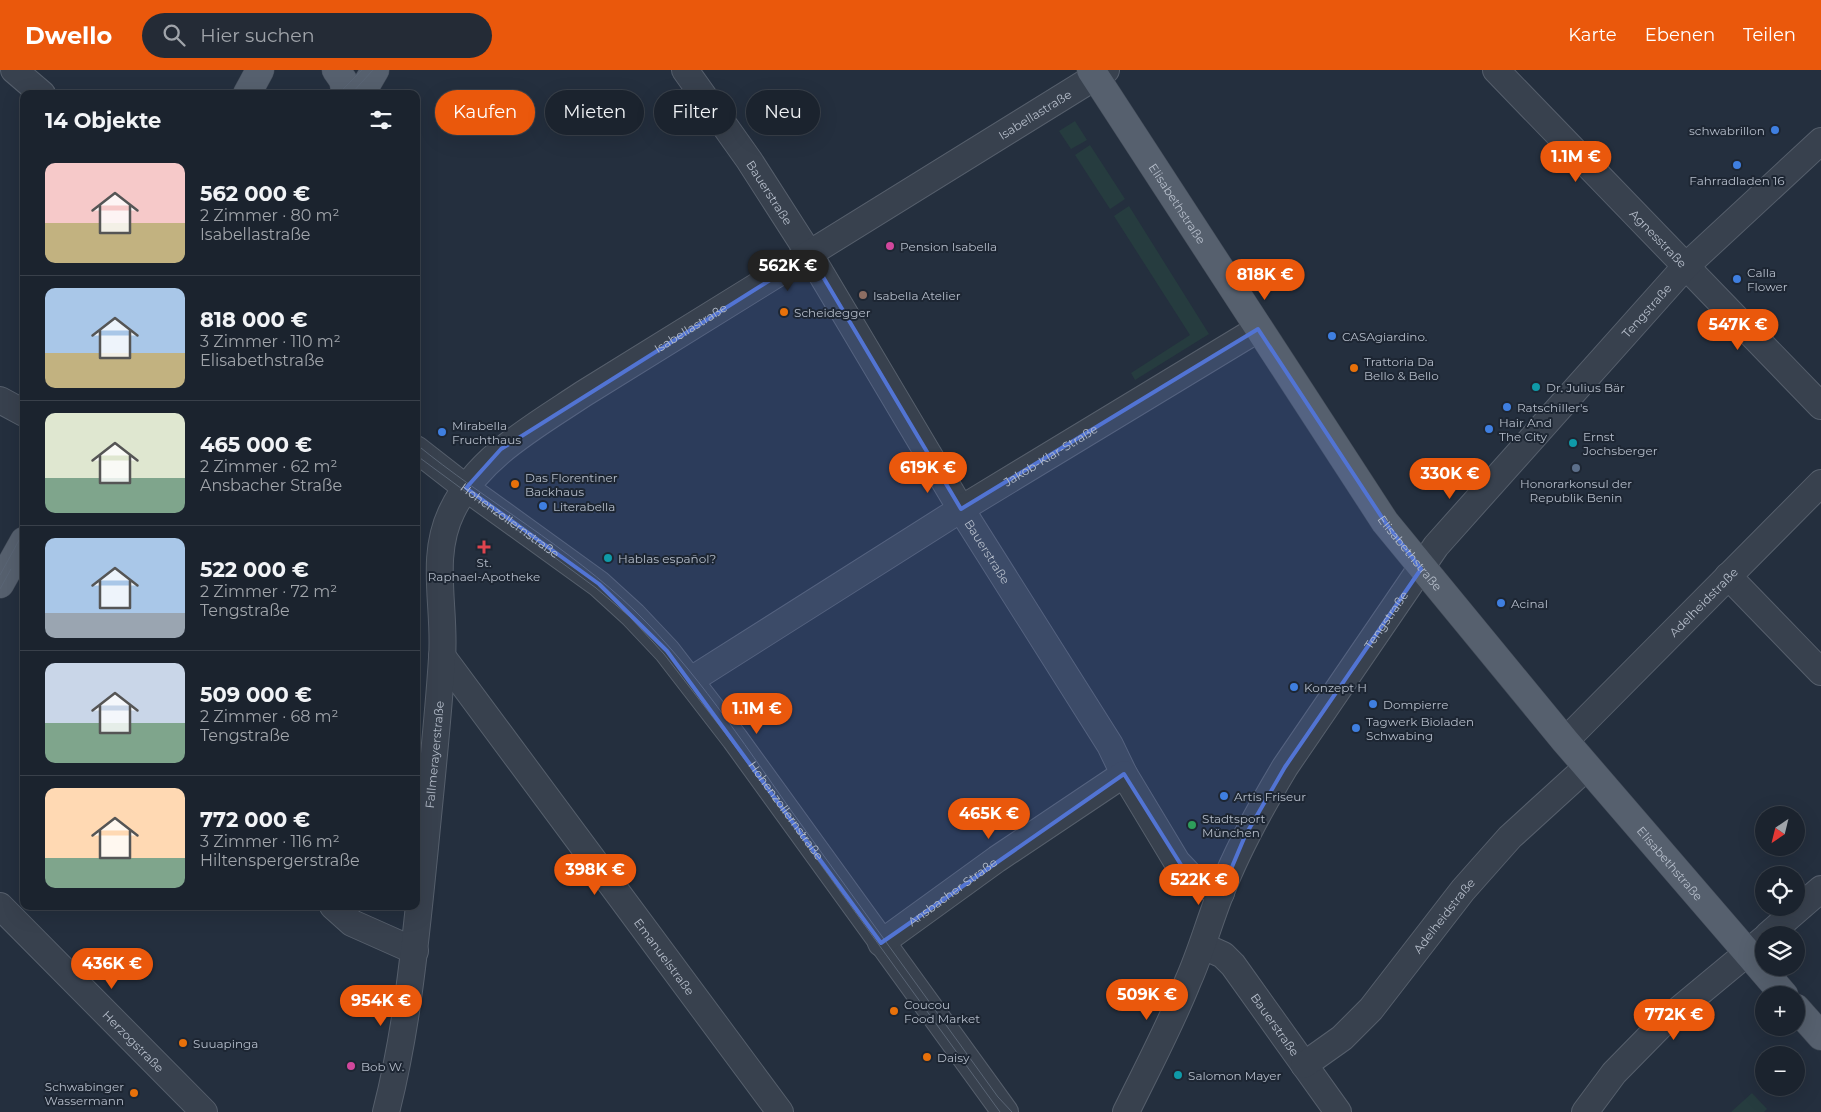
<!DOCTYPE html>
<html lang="de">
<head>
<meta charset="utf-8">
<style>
  body { margin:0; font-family:Montserrat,sans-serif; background:#242b36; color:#f1f3f6; height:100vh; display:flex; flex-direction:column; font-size:19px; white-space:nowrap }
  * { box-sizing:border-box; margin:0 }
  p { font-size:16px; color:#a0a4aa }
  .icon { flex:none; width:28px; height:28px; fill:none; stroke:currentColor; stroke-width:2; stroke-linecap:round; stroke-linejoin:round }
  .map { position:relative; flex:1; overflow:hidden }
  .side { position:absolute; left:20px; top:20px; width:400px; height:820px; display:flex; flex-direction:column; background:#1b232e; border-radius:10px; box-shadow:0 5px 20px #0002,0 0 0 1px #39404a }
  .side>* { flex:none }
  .guide { position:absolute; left:435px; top:20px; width:475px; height:45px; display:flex; gap:10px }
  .needle { width:32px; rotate:215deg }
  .controls { position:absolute; left:1755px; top:736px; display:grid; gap:10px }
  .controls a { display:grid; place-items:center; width:50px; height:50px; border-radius:50%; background:#1b232e; box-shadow:0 5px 20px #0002,0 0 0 1px #39404a; font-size:25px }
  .price { position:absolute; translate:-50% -42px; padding:0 11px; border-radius:18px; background:#ea580c; color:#fff; font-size:16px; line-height:32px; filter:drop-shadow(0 1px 2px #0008) }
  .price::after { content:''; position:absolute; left:50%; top:30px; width:15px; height:11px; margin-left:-8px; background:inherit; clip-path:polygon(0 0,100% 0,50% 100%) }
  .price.selected { background:#222; color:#fff }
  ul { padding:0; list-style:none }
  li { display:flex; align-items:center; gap:15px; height:125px; padding:0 25px }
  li+li { border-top:1px solid #39404a }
  li span { display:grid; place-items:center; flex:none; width:140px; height:100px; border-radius:10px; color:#555 }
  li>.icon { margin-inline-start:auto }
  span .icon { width:60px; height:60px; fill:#fffc; stroke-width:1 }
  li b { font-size:21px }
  h2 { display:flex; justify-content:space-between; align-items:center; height:60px; padding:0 25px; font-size:21px }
  .chip { padding:0 18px; border-radius:22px; background:#1b232e; box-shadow:0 5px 20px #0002,0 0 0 1px #39404a; font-size:18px; line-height:45px }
  .chip.selected { background:#ea580c; color:#fff }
  header { display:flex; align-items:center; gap:30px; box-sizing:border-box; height:70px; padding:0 25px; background:#ea580c; color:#fff }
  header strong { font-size:24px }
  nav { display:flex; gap:28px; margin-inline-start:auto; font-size:18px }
  .search { width:350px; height:45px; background:#242b36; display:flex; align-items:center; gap:12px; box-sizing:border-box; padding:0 18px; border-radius:28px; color:#a0a4aa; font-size:19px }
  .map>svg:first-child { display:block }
  .green { fill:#263c3f }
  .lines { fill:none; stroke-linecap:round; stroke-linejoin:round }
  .minor-casing { stroke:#565f6c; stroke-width:28 }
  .major-casing { stroke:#414a57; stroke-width:29 }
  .minor { stroke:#38414e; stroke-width:26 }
  .major { stroke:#56606e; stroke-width:28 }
  .tram { stroke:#5a6575; stroke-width:1 }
  .marked { fill:#5274d3; fill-opacity:0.2; stroke:#5274d3; stroke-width:4; stroke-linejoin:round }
  .shop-dot { fill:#3f7fe0; stroke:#1d2633; stroke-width:2 }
  .hotel-dot { fill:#d1479c; stroke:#1d2633; stroke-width:2 }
  .education-dot { fill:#8d6e63; stroke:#1d2633; stroke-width:2 }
  .food-dot { fill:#e8710a; stroke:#1d2633; stroke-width:2 }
  .culture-dot { fill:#0f9aa8; stroke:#1d2633; stroke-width:2 }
  .service-dot { fill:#5c6f8a; stroke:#1d2633; stroke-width:2 }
  .health-dot { fill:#e0444e; stroke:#1d2633; stroke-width:2 }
  .leisure-dot { fill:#2e9e5b; stroke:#1d2633; stroke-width:2 }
  .labels { text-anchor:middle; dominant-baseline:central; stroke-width:4; stroke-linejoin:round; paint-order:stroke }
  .street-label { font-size:12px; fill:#b4bcc9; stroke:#1d2633 }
  .poi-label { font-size:12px; fill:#b4bcc9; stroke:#1d2633; text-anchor:start }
</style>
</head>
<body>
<header>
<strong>Dwello</strong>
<div class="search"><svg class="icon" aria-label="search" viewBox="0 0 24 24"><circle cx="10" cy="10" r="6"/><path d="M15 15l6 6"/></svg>Hier suchen</div>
<nav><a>Karte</a><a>Ebenen</a><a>Teilen</a></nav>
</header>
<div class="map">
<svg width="1821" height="1042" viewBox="0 0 1821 1042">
  <rect width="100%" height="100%" fill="#242f3e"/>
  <path class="green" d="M1075,51L1087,70L1071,79L1059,61Z
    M1090,75L1125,129L1110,139L1075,85Z
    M1129,136L1209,264L1135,310L1131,303L1190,265L1114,146Z
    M1752,1023L1767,1039L1764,1042H1731Z"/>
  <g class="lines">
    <defs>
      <g id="minor">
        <path d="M14,0L42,24"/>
        <path id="s1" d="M685,0L749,90L810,185L961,439L1110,675L1124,704L1177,792L1195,811L1221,823"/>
        <path id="s2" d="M1496,0L1821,336"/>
        <path d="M0,330L24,343"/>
        <path id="s3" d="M416,379L466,418L599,514L633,545L667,581L735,669L1005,1042"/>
        <path d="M1728,506L1821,602"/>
        <path id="s4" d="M442,586L780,1042"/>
        <path id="s5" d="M691,610L961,439L1258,259"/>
        <path id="s6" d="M1565,671L1821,413"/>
        <path id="s7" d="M0,836L204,1042"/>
        <path d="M333,836L352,853L415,881"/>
        <path d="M1768,865L1821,819"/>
        <path id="s8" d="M881,873L997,789L1124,704"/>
        <path id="s9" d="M1203,876L1223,885L1233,895L1338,1042"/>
        <path id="s10" d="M1304,995L1342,968L1371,939L1463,820L1510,767L1587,697"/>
        <path id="s11" d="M386,1042C408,956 416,866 425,777C431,714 438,651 442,588C446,539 429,487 452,441C478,387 535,356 583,324L1106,0"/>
        <path id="s12" d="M1126,1042C1147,999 1170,956 1188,911C1201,882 1209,852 1221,822C1238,778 1261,737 1285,697L1436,476L1685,197L1821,71"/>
        <path d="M1585,1042L1614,1003L1664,952L1764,869"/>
      </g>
      <g id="major">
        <path d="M336,0L343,10L346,24"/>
        <path id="s13" d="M1091,0L1385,452L1565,671L1784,925"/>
        <path d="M247,24L260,0"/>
        <path d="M361,24L375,0"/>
        <path d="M0,514L24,471"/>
        <path d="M1796,938L1821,966"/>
      </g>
    </defs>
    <use href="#minor" class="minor-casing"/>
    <use href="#major" class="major-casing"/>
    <use href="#minor" class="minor"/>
    <use href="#major" class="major"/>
    <path class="tram" d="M338,24L362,0
      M351,24L373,0
      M416,374C487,432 569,477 635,541C695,599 742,671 790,739C859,835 929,931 998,1027L1012,1042
      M416,385L596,518L630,547L664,584L732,672L1000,1042
      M0,505L24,461
      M0,519L11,499"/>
  </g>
  <path class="marked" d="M810,185L961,439L1258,259L1385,452L1421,499L1285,697L1245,766L1221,823L1188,806L1124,704L881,873L667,581L599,514L466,418L501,379Z"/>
  <g class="shop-dot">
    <circle cx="1775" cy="60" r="5"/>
    <circle cx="1737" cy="95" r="5"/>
    <circle cx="1737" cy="209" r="5"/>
    <circle cx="1332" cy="266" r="5"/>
    <circle cx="1507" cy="337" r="5"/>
    <circle cx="1489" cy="359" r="5"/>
    <circle cx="442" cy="362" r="5"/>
    <circle cx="543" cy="436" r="5"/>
    <circle cx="1501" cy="533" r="5"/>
    <circle cx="1294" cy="617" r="5"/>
    <circle cx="1373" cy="634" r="5"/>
    <circle cx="1356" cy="658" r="5"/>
    <circle cx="1224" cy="726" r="5"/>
  </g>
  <g class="hotel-dot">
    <circle cx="890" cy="176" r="5"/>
    <circle cx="351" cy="996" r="5"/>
  </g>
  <circle class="education-dot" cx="863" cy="225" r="5"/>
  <g class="food-dot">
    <circle cx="784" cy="242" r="5"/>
    <circle cx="1354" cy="298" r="5"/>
    <circle cx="515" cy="414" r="5"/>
    <circle cx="894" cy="941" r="5"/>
    <circle cx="183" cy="973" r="5"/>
    <circle cx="927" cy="987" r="5"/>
    <circle cx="134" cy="1023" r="5"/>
  </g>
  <g class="culture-dot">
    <circle cx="1536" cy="317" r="5"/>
    <circle cx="1573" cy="373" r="5"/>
    <circle cx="608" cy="488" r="5"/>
    <circle cx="1178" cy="1005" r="5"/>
  </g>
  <circle class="service-dot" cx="1576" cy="398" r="5"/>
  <path class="health-dot" d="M481.5 469.5h5v5h5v5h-5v5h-5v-5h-5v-5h5z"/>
  <circle class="leisure-dot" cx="1192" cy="755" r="5"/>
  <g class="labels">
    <g class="street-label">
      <text stroke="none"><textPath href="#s11" startOffset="1316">Isabellastraße</textPath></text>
      <text stroke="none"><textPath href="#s1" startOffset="149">Bauerstraße</textPath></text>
      <text stroke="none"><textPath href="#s13" startOffset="159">Elisabethstraße</textPath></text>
      <text stroke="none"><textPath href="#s2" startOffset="234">Agnesstraße</textPath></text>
      <text stroke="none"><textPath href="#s12" startOffset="964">Tengstraße</textPath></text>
      <text stroke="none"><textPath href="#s11" startOffset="911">Isabellastraße</textPath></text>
      <text stroke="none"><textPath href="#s5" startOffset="424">Jakob-Klar-Straße</textPath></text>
      <text stroke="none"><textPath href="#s3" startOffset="118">Hohenzollernstraße</textPath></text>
      <text stroke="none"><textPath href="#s1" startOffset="569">Bauerstraße</textPath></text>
      <text stroke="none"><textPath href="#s13" startOffset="579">Elisabethstraße</textPath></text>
      <text stroke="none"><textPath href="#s6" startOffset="196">Adelheidstraße</textPath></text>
      <text stroke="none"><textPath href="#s12" startOffset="559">Tengstraße</textPath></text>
      <text stroke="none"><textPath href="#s11" startOffset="361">Fallmerayerstraße</textPath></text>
      <text stroke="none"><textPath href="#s3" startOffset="522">Hohenzollernstraße</textPath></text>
      <text stroke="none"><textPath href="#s13" startOffset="984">Elisabethstraße</textPath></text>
      <text stroke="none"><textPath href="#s8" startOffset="88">Ansbacher Straße</textPath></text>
      <text stroke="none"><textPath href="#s10" startOffset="206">Adelheidstraße</textPath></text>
      <text stroke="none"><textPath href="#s4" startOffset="374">Emanuelstraße</textPath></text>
      <text stroke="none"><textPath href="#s9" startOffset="109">Bauerstraße</textPath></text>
      <text stroke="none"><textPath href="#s7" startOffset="190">Herzogstraße</textPath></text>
    </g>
    <g class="poi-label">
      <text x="1765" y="60" text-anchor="end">schwabrillon</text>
      <text x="1737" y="110" text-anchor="middle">Fahrradladen 16</text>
      <text x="900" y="176">Pension Isabella</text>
      <text x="1747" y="202">Calla<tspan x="1747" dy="14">Flower</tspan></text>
      <text x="873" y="225">Isabella Atelier</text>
      <text x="794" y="242">Scheidegger</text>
      <text x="1342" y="266">CASAgiardino.</text>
      <text x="1364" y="291">Trattoria Da<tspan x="1364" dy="14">Bello &amp; Bello</tspan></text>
      <text x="1546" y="317">Dr. Julius Bär</text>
      <text x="1517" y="337">Ratschiller's</text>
      <text x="1499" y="352">Hair And<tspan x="1499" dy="14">The City</tspan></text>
      <text x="452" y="355">Mirabella<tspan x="452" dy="14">Fruchthaus</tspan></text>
      <text x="1583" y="366">Ernst<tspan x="1583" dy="14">Jochsberger</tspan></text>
      <text x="525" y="407">Das Florentiner<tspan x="525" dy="14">Backhaus</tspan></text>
      <text x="1576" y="413" text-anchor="middle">Honorarkonsul der<tspan x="1576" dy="14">Republik Benin</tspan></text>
      <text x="553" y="436">Literabella</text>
      <text x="618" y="488">Hablas español?</text>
      <text x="484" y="492" text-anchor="middle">St.<tspan x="484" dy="14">Raphael-Apotheke</tspan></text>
      <text x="1511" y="533">Acinal</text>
      <text x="1304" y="617">Konzept H</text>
      <text x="1383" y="634">Dompierre</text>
      <text x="1366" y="651">Tagwerk Bioladen<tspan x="1366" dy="14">Schwabing</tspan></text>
      <text x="1234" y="726">Artis Friseur</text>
      <text x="1202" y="748">Stadtsport<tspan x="1202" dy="14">München</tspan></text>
      <text x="904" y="934">Coucou<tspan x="904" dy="14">Food Market</tspan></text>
      <text x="193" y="973">Suuapinga</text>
      <text x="937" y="987">Daisy</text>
      <text x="361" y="996">Bob W.</text>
      <text x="1188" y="1005">Salomon Mayer</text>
      <text x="124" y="1016" text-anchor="end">Schwabinger<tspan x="124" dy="14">Wassermann</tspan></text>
    </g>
  </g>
</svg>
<div class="controls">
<a><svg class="needle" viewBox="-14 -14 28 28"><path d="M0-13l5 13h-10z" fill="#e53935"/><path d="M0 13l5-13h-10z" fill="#a0a4aa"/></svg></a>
<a><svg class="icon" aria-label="locate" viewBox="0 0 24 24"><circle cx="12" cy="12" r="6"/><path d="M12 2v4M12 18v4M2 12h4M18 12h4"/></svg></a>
<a><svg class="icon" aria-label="layers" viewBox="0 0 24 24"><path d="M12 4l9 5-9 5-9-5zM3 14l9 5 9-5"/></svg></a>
<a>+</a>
<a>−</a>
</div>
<b class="price" style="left:1576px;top:113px">1.1M €</b>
<b class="price selected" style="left:788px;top:222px">562K €</b>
<b class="price" style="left:1265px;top:231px">818K €</b>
<b class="price" style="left:1738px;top:281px">547K €</b>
<b class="price" style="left:928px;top:424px">619K €</b>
<b class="price" style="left:1450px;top:430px">330K €</b>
<b class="price" style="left:757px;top:665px">1.1M €</b>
<b class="price" style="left:989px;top:770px">465K €</b>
<b class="price" style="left:595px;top:826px">398K €</b>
<b class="price" style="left:1199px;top:836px">522K €</b>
<b class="price" style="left:112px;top:920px">436K €</b>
<b class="price" style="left:1147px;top:951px">509K €</b>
<b class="price" style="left:381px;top:957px">954K €</b>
<b class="price" style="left:1674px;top:971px">772K €</b>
<div class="guide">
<a class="chip selected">Kaufen</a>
<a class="chip">Mieten</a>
<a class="chip">Filter</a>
<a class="chip">Neu</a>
</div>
<section class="side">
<h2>14 Objekte<svg class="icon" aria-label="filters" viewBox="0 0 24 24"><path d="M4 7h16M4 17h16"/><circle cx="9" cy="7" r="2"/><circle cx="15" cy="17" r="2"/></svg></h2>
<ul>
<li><span style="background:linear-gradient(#f6c9c9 60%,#c2b280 0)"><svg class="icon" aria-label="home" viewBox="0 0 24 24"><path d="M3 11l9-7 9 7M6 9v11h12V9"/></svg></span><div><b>562 000 €</b><p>2 Zimmer · 80 m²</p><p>Isabellastraße</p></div></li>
<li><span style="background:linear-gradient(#a9c7e8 65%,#c2b280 0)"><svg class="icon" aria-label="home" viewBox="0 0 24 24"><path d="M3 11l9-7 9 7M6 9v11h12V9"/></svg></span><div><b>818 000 €</b><p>3 Zimmer · 110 m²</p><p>Elisabethstraße</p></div></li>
<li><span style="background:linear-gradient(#dfe7d0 65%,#7fa58c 0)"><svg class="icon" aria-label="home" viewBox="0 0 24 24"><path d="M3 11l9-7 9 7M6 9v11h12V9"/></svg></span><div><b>465 000 €</b><p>2 Zimmer · 62 m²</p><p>Ansbacher Straße</p></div></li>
<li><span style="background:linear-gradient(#a9c7e8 75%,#9aa5b1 0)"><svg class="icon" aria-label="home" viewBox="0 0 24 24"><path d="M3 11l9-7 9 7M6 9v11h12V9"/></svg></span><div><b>522 000 €</b><p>2 Zimmer · 72 m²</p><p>Tengstraße</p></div></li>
<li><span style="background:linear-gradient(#c9d6e8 60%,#7fa58c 0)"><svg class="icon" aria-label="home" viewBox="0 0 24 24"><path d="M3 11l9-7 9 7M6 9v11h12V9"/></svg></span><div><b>509 000 €</b><p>2 Zimmer · 68 m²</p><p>Tengstraße</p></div></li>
<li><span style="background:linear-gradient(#ffd9b3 70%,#7fa58c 0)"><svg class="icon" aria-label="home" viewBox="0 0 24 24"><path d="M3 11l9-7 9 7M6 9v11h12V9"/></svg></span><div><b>772 000 €</b><p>3 Zimmer · 116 m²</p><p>Hiltenspergerstraße</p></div></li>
</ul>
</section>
</div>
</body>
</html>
